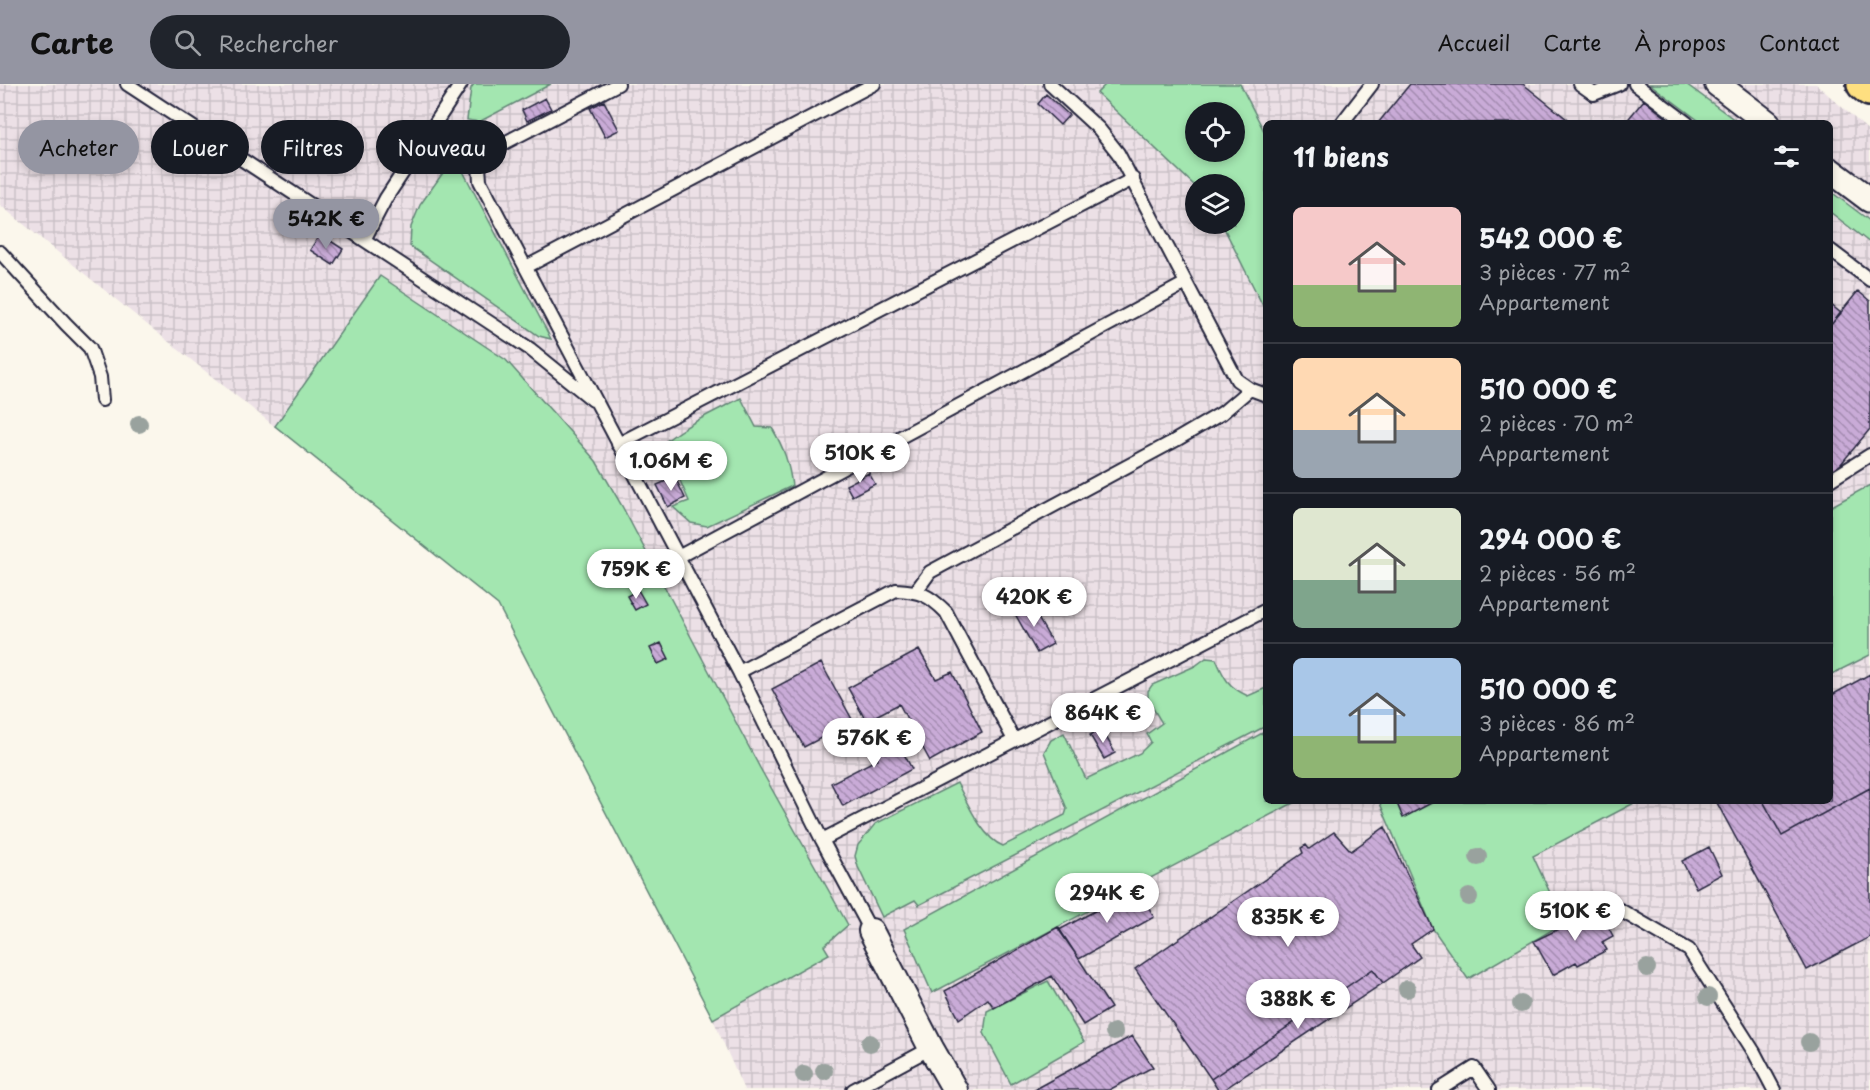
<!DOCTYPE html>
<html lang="fr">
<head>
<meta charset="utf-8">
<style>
  body { margin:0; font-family:"Playpen Sans",sans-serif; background:#20242c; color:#f1f3f6; height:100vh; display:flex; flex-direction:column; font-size:22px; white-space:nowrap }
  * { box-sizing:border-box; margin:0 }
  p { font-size:20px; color:#9ea1a6 }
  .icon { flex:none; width:33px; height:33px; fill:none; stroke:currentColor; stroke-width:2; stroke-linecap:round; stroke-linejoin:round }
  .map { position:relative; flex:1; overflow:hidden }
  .side { position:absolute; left:1263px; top:36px; width:570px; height:684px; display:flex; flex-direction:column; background:#171b24; border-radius:9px; box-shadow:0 3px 9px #0003 }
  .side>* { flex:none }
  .banner { position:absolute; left:18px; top:36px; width:570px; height:54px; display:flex; gap:12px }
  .fabs { position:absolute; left:1185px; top:18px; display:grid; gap:12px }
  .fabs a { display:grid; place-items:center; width:60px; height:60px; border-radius:50%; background:#171b24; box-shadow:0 3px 9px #0003; font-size:30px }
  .price { position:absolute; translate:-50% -51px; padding:0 14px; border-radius:21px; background:#fff; color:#222; font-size:20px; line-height:39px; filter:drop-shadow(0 2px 3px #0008) }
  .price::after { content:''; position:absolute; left:50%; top:36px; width:18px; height:14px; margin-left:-9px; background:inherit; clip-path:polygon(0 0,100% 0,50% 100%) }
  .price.on { background:#9495a2; color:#111 }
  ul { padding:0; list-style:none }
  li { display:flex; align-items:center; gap:18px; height:150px; padding:0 30px }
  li+li { border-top:2px solid #363941 }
  li span { display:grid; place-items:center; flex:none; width:168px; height:120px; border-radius:9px; color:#555 }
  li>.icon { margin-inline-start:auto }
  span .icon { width:72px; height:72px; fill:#fffc; stroke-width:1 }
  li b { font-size:26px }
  h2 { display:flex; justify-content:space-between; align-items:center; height:72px; padding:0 30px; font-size:26px }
  .pill { padding:0 21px; border-radius:27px; background:#171b24; box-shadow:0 3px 9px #0003; font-size:21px; line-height:54px }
  .pill.on { background:#9495a2; color:#111 }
  header { display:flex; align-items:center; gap:36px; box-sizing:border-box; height:84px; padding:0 30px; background:#9495a2; color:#111 }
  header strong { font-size:28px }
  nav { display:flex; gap:33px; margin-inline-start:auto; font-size:21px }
  .search { width:420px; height:54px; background:#20242c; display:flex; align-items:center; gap:15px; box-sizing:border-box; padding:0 21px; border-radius:33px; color:#9ea1a6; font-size:22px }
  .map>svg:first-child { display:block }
  .industrial { fill:url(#industrial-grid); fill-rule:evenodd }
  .grass { fill:#a3e6b0; stroke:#628476; stroke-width:1.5; fill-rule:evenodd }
  .building { fill:url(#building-back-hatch); stroke:#22223b; stroke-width:1.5 }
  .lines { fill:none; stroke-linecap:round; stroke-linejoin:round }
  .service-casing { stroke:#22223b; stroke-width:16 }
  .minor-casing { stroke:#22223b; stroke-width:28 }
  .motorway-casing { stroke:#22223b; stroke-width:38 }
  .service { stroke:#fbf7ec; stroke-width:12 }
  .minor { stroke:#fbf7ec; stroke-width:24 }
  .motorway { stroke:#fedf80; stroke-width:33 }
  .tree { fill:#99a29e }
</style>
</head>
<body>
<header>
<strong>Carte</strong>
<div class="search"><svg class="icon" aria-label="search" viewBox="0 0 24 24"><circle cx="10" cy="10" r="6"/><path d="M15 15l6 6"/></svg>Rechercher</div>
<nav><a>Accueil</a><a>Carte</a><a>À propos</a><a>Contact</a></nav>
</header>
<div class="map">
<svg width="1870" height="1006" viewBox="0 0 1870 1006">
  <defs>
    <pattern id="industrial-grid" width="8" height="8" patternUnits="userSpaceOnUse" patternTransform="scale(1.5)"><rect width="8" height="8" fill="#ece0e6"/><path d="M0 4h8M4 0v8" fill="none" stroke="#cac0c6"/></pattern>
    <pattern id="building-back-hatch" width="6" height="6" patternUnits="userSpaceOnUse" patternTransform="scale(1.5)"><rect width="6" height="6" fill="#c9abd7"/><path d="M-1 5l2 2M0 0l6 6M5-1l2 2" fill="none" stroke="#a38bb0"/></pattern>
  </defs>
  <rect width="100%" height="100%" fill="#fbf7ec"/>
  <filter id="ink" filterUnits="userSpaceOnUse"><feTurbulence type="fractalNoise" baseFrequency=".0167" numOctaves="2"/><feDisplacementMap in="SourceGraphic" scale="12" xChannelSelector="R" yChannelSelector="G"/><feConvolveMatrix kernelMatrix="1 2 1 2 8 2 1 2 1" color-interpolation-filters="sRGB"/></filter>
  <g filter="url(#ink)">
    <path class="industrial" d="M0,0H1816L1870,48V1006H744L713,935L498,521L129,226L0,121ZM1196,28H1234V68H1196ZM1266,39H1830V717H1266ZM1196,100H1234V140H1196Z"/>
    <path class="grass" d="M474,0H551L479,38L467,36L471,4Z
      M1106,0H1240L1266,51V228L1222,140H1234V100H1196L1195,102L1097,9ZM1196,28H1234V68H1196Z
      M1650,0H1686L1739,39H1702Z
      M455,72L551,255L539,252L410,162L411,143L420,121Z
      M1830,107L1870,137V159L1830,128Z
      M380,192L506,276L596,377L622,422L760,684L848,841L824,862L829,870L713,935L498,521L275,342Z
      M741,314L756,343L772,344C784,364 789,379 792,402L707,442L691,439L673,423L689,417L677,390L660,396C657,388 653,376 657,368C666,349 722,324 741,314Z
      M1870,401V571L1830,591V423Z
      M1206,574L1216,575C1224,594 1228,603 1248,612L1266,604V642L919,821L915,816L882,833L858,783L855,772L858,761L875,740L957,699C967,718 982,754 1003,762L1065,731L1067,725L1044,668L1051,656L1064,649L1086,695L1140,669L1151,658L1147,650L1162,639L1148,616V607L1152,601L1195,582Z
      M1266,647V717H1297L932,909L904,845Z
      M1379,717H1638L1533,772L1564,839L1468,895L1433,845Z
      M1048,897L1084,958L1011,1000L984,949L987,927Z"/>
    <path class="building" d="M1410,0H1523L1572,39H1378Z
      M1046,10L1069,31L1060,41L1038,20Z
      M545,14L551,25L527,37L522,26Z
      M1644,16L1673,39H1625Z
      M604,17L619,46L605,53L590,24Z
      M321,49L335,58L317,87L303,77Z
      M320,150L343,165L333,181L310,166Z
      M1858,207L1870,217V345L1831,392L1830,242Z
      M1830,220L1841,229L1830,242Z
      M869,389L875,400L852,412L846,401Z
      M675,393L685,414L668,423L657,401Z
      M638,506L646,520L635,526L627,512Z
      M1030,520L1053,560L1037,569L1014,528Z
      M661,559L669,575L658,580L650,564Z
      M919,566L936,595L952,588L982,648L930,677L899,620L866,637L848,604Z
      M821,579L853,637L804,663L772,605Z
      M1870,590V704L1782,752L1763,717H1830V612Z
      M889,642L912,685L843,722L831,699L878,675L867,654Z
      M1102,645L1115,669L1104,675L1090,651Z
      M1870,704V853L1807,886L1716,717H1763L1782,752Z
      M1396,717H1435L1403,734Z
      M1385,743L1433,845L1411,860L1420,873L1383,899L1373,885L1211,995L1135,885L1303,769L1301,764L1306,761L1309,765L1334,748L1351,767Z
      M1709,763L1722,790L1696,804L1682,777Z
      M1138,804L1154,833L1079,875L1059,846Z
      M1598,823L1613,852L1602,858L1607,866L1578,881L1576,878L1553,891L1534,857L1567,841Z
      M1058,843L1111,924L1083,941L1052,892L994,924L988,915L959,935L945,907Z
      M1373,885L1383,899L1223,1006H1218L1211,995Z
      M1132,952L1153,983L1109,1006H1033Z"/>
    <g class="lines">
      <defs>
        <path id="service" d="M127,0L530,265L593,316
          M618,0L491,66L479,82L480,97L739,588L822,756L871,847
          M1050,0L1099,45L1118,69L1237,296L1250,305L1266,311
          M1580,0L1594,10L1619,0
          M1635,0L1687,39
          M1342,39L1372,0
          M364,156L386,114L461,0
          M1830,166L1870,196
          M0,168L66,240L90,264L100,293L102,316
          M526,183L874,0
          M618,360L1133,95
          M1830,396L1870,371
          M678,473L1186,199
          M916,507L930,488L1176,356L1222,329L1250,305
          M739,588L896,506C920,507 929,511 946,528L1014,656
          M822,756L1266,526
          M1620,826L1689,866L1754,968L1774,1006
          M853,1006L931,964
          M1439,1006L1474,984L1489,1006"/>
        <path id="minor" d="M1717,0L1768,39
          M1830,86L1870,116
          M871,847L931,964L955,1006"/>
        <path id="motorway" d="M1864,0L1870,5"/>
      </defs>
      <use href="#service" class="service-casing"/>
      <use href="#minor" class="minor-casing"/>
      <use href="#motorway" class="motorway-casing"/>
      <use href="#service" class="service"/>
      <use href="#minor" class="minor"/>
      <use href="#motorway" class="motorway"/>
    </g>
    <g class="tree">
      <circle cx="139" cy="340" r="9"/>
      <circle cx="1478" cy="773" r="9"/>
      <circle cx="1469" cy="813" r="9"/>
      <circle cx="1647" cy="884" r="9"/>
      <circle cx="1407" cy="905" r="9"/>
      <circle cx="1708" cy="913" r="9"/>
      <circle cx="1521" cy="920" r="9"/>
      <circle cx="1114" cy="948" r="9"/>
      <circle cx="1809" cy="958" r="9"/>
      <circle cx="870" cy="959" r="9"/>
      <circle cx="824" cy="987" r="9"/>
      <circle cx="804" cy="990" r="9"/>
    </g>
  </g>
</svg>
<div class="fabs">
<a><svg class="icon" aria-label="locate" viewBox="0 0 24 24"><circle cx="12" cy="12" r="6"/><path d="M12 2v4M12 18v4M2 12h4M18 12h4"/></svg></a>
<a><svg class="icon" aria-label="layers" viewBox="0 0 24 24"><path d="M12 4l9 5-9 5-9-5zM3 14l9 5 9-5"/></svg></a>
</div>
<b class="price on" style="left:326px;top:166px">542K €</b>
<b class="price" style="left:860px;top:400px">510K €</b>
<b class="price" style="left:671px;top:408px">1.06M €</b>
<b class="price" style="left:636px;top:516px">759K €</b>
<b class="price" style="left:1034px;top:544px">420K €</b>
<b class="price" style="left:1103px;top:660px">864K €</b>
<b class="price" style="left:874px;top:685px">576K €</b>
<b class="price" style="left:1107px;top:840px">294K €</b>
<b class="price" style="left:1575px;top:858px">510K €</b>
<b class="price" style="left:1288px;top:864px">835K €</b>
<b class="price" style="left:1298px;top:946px">388K €</b>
<div class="banner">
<a class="pill on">Acheter</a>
<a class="pill">Louer</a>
<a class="pill">Filtres</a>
<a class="pill">Nouveau</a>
</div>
<section class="side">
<h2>11 biens<svg class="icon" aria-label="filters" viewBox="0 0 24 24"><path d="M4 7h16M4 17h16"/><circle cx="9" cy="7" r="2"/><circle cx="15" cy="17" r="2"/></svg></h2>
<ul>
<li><span style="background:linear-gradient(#f6c9c9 65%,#8fb573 0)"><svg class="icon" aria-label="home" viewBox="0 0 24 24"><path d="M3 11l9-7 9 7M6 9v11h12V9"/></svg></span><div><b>542 000 €</b><p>3 pièces · 77 m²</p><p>Appartement</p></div></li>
<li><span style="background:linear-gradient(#ffd9b3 60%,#9aa5b1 0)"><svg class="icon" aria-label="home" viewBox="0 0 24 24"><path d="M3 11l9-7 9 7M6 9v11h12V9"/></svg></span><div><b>510 000 €</b><p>2 pièces · 70 m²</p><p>Appartement</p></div></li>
<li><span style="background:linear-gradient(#dfe7d0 60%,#7fa58c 0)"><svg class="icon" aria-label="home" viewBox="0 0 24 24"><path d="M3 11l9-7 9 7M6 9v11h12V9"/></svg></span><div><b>294 000 €</b><p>2 pièces · 56 m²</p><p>Appartement</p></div></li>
<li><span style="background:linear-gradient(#a9c7e8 65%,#8fb573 0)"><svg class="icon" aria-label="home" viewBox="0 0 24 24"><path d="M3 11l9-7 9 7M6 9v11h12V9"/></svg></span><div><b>510 000 €</b><p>3 pièces · 86 m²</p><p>Appartement</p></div></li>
</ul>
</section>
</div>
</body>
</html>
